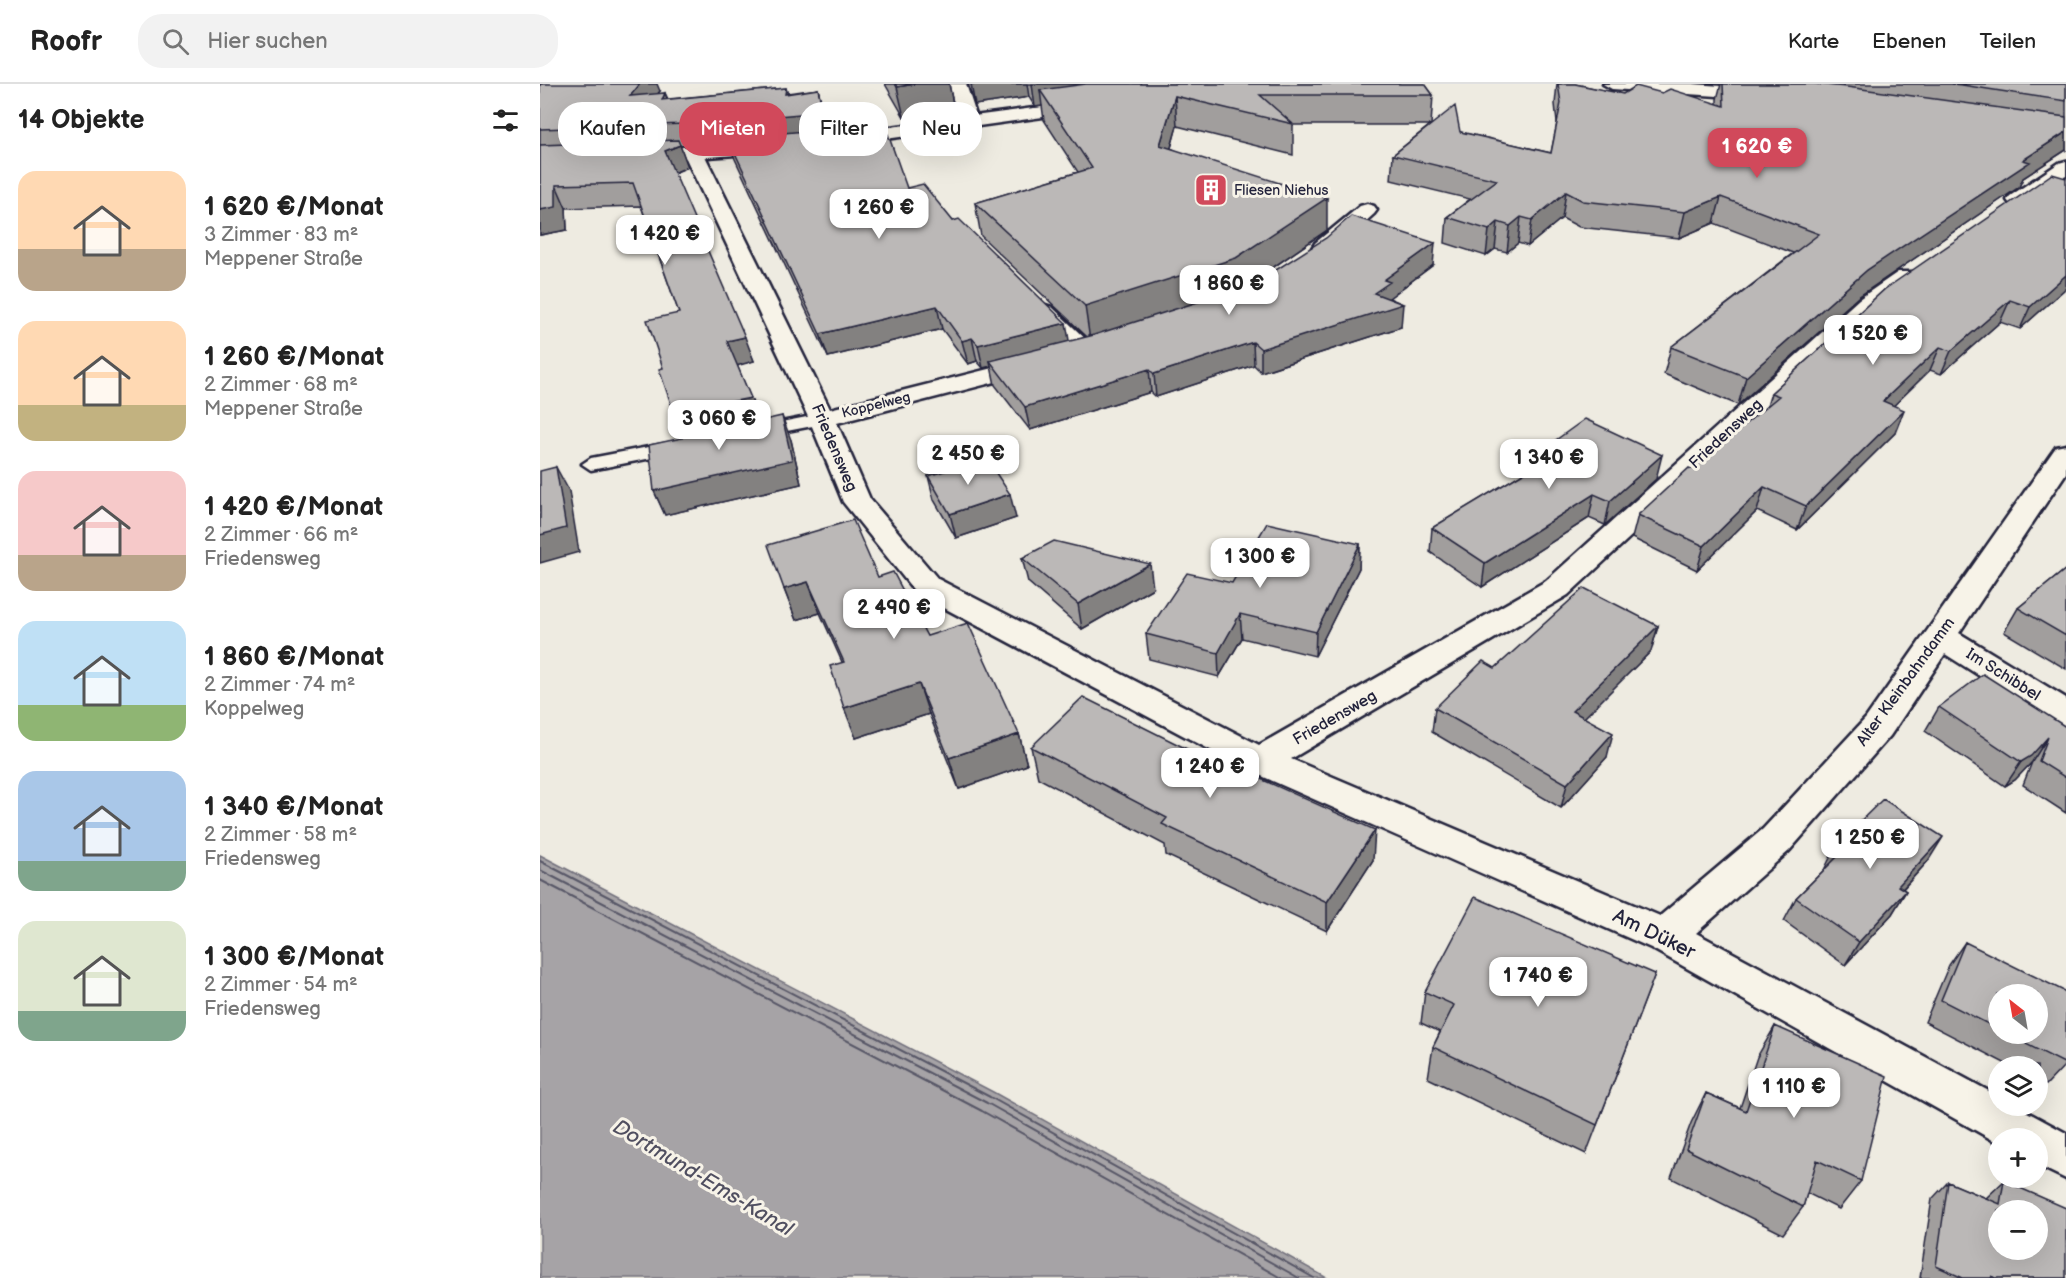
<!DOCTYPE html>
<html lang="de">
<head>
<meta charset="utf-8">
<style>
  body { margin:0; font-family:"Balsamiq Sans",sans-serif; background:#f2f2f2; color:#222; height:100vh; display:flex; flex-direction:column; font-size:22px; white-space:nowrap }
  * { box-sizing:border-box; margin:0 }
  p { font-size:20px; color:#767676 }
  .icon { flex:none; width:33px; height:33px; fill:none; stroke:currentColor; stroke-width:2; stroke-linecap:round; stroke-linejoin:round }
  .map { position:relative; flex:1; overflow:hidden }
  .panel { display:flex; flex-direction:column; background:#fff; width:540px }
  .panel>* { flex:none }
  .banner { position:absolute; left:18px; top:18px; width:570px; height:54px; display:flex; gap:12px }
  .needle { width:39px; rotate:329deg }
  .controls { position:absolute; left:1448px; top:900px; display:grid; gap:12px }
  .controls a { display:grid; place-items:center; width:60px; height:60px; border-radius:50%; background:#fff; box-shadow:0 6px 24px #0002; font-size:30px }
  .price { position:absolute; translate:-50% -51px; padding:0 14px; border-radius:12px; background:#fff; color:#222; font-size:20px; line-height:39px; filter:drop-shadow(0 2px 3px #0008) }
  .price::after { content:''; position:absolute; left:50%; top:36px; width:18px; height:14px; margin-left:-9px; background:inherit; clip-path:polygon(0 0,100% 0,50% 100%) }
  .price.on { background:#d1495b; color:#fff }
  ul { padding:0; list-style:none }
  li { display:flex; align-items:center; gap:18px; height:150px; padding:0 18px }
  li span { display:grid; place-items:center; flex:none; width:168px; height:120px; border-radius:18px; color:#555 }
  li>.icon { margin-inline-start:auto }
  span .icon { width:72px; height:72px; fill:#fffc; stroke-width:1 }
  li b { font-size:26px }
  h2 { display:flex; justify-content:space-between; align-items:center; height:72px; padding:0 18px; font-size:26px }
  .chip { padding:0 21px; border-radius:24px; background:#fff; box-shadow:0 6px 24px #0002; font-size:21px; line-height:54px }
  .chip.on { background:#d1495b; color:#fff }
  header { display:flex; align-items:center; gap:36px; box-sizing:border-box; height:84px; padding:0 30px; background:#fff; border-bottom:2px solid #e0e0e0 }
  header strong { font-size:28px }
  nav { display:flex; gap:33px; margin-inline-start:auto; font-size:21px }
  .search { width:420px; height:54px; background:#f2f2f2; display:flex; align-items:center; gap:15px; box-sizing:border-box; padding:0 21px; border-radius:24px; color:#767676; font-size:22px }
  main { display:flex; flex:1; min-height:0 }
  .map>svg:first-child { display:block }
  .water { fill:#a6a3a6; stroke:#716f7b; stroke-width:1.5 }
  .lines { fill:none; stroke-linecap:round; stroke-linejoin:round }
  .shore { stroke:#575666; stroke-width:2 }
  .lane-casing { stroke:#22223b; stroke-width:5 }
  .street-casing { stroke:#22223b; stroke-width:5 }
  .secondary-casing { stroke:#22223b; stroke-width:5 }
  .lane { fill:#f7f3e8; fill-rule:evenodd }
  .street { fill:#f7f3e8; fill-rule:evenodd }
  .secondary { fill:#f7f3e8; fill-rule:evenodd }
  .wall { fill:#a19e9d; stroke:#22223b; stroke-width:1.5; fill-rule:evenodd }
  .shaded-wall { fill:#838180; stroke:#22223b; stroke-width:1.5 }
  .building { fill:#bbb8b7; stroke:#22223b; stroke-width:1.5; fill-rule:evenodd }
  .labels { text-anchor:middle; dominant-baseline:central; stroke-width:6; stroke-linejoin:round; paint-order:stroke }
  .far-poi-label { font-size:14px; fill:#22223b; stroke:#f7f3e8; text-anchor:start }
  .far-street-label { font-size:14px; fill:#22223b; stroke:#f7f3e8 }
  .street-label { font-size:16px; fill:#22223b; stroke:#f7f3e8 }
  .near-street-label { font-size:20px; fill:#22223b; stroke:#f7f3e8 }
  .near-water-label { font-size:21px; font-style:italic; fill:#504f60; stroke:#f7f3e8 }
</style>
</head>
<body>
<header>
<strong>Roofr</strong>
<div class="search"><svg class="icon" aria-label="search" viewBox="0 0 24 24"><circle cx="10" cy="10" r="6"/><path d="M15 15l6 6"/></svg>Hier suchen</div>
<nav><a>Karte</a><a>Ebenen</a><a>Teilen</a></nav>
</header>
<main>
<section class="panel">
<h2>14 Objekte<svg class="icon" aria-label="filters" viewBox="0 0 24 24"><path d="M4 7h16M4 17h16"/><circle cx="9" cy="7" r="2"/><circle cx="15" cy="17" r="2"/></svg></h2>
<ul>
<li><span style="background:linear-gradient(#ffd9b3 65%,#b9a48a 0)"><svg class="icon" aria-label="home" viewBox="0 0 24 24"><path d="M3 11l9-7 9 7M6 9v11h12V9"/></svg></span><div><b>1 620 €/Monat</b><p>3 Zimmer · 83 m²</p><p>Meppener Straße</p></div></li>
<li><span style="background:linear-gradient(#ffd9b3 70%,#c2b280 0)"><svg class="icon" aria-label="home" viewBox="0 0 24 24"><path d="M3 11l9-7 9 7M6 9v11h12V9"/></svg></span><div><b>1 260 €/Monat</b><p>2 Zimmer · 68 m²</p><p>Meppener Straße</p></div></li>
<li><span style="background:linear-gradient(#f6c9c9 70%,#b9a48a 0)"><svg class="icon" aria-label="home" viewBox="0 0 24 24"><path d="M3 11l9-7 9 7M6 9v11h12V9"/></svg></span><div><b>1 420 €/Monat</b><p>2 Zimmer · 66 m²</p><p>Friedensweg</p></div></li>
<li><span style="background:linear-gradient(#bfe0f5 70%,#8fb573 0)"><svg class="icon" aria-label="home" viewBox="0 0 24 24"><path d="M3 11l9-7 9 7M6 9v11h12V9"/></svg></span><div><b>1 860 €/Monat</b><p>2 Zimmer · 74 m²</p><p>Koppelweg</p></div></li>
<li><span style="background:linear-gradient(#a9c7e8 75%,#7fa58c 0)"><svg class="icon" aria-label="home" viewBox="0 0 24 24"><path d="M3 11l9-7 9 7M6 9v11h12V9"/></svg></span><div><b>1 340 €/Monat</b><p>2 Zimmer · 58 m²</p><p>Friedensweg</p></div></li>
<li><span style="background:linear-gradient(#dfe7d0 75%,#7fa58c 0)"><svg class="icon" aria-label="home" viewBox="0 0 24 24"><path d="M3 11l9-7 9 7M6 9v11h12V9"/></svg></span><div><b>1 300 €/Monat</b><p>2 Zimmer · 54 m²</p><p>Friedensweg</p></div></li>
</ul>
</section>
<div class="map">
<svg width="1526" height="1194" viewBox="0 0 1526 1194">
  <rect width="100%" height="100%" fill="#eeebe1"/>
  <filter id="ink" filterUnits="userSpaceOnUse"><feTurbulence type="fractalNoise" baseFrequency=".0167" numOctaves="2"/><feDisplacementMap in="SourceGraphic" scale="12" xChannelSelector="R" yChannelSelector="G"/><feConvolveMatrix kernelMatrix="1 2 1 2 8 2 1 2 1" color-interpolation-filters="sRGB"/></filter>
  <g filter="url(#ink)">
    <path class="water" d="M0,771L453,1008L787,1194H0Z"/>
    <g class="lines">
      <path class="shore" d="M0,777L450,1013L774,1194
        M0,786L447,1019L759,1194
        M0,796L442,1027L741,1194"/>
      <defs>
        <path id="lane" d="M506,221L512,223L554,263L556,267L554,271H542L500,229L498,226Z
          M282,330L288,331L291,335L288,339L216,353L207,348L216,343Z
          M140,357L147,359L149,363L147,367L51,386L42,380L51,374Z"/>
        <path id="street" d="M408,0H426L439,40L437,44H423L421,40Z
          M154,64L164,70L290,325L496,273L505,275L508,280L505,285L297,339L330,415L398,495L719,661L1006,497L1319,215L1358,188H1374L1377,193L1374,198L1335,225L1028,511L751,675L1120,832L1223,745L1326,634L1516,363L1526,361V389L1419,549L1526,614V642L1514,639L1405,570L1350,652L1249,767L1156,849L1458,1012V1022H1476L1526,1049V1095L1497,1081V1054H1458V1059L1111,864L708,686L376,509L303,418L269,335L144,70Z
          M1526,77V92L1484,120H1470L1467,116L1470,112L1519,79Z
          M827,120L834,122L837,126L834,130L791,169H775L772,164L775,159L820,122Z"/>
        <path id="secondary" d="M1063,0H1153L1223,5L1232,10L1223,15L1072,5Z
          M547,17L553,18L556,22L553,26L267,66L98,78L88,72L98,66L267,54Z"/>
      </defs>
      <use href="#lane" class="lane-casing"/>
      <use href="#street" class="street-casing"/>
      <use href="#secondary" class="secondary-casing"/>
      <use href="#lane" class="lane"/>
      <use href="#street" class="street"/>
      <use href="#secondary" class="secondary"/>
    </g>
    <path class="wall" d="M0,0L120,7L117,10L125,9L128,15L246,4L247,9L278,5L291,58L367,104L413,137L529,258L547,253L441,152L435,119L538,88L504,36L502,22L495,23L489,13L435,21L428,0H885L893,11L891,41L1011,69L1017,39L1015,20L1017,0H1035L1083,10L1122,9L1177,20V15L1181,0H1526V66L1483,94L1479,103L1318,213L1198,321L1124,290L1131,263L1253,169L1174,139L1139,154L1039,143L1022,134L988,162L978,159L967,168L955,165L946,172L905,159L907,133L930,115L851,96L853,71L890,41H753V71L637,42L631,64L787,146L705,203L893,181L849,214L861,243L721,288L714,281L616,313L611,308L490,346L455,301L451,282L443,284L437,277L428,280L402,245L288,273L195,75L189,58L140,62L148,83L134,89L214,277L197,281L220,337L251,356L261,400L125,431L114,407L142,354L140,345L134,329L123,284L139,229L101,122L26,124L27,146L0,151Z
      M345,0H409L414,25L364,33Z
      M1526,204L1480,245L1460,238L1401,290L1390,286L1353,322L1355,349L1257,446L1217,427L1157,486L1092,454L1098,431L1227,322L1231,309L1345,205Z
      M998,369L1116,395L1065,441L1049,434L942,503L890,468L892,444L996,381Z
      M388,392L476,434L416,454L394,416Z
      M820,460L819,484L775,572L702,554L679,593L609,575L606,550L692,499Z
      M482,474L613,504L542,545L488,498Z
      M1526,485V585L1464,548L1478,524Z
      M338,493L387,552L479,650L487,681L419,705L389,630L316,654L302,578L280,529L256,536L244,505Z
      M1118,542L1111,567L1044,633L1067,673L1021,724L892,648L895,624L955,584Z
      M1399,623L1526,643V729L1483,701L1492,678L1475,696L1465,702L1385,647Z
      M491,663L673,678L833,776L787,847L626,771L625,761L498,694Z
      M1297,760L1388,777L1363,805L1366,807L1352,830L1305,881L1244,837L1256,814L1286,784H1285Z
      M1425,858L1526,980L1506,1001L1497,997V982H1470L1385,938L1409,881ZM1458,910L1497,950H1458Z
      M1115,890L1046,1070L888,994L893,963L900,948L881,939L885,908Z
      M1235,942L1321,1097L1299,1125L1267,1109L1263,1123L1243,1150L1131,1094L1151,1039L1166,1009L1200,1024L1217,973Z
      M1464,1097L1526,1194H1380L1392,1115L1408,1098L1446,1114Z"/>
    <path class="shaded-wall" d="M100,0H117L120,7L98,33L90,12Z
      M375,0H409L414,25L364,33L357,3Z
      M431,0H487L489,13L435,21Z
      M492,0H669L500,6L502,22L495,23Z
      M246,4L252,25L278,5L289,49L188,54L189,58L154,62L146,40L245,10Z
      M125,9L133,31L122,16Z
      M635,12L637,42L623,92L620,61Z
      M1526,48V66L1483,94L1479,103L1318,213L1198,321L1206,293L1327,186L1483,76Z
      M140,61L148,83L133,89L125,67Z
      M16,101L26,124L27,146L0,151V126Z
      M1026,108L1022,134L988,162L992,136Z
      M1181,113L1174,139L1139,154L1145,128Z
      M787,114V146L697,208L550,256L545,222Z
      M981,133L978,159L967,168L970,142Z
      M958,138L955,165L946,172L949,146Z
      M895,159L893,181L849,214L863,220L861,243L721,288V265L834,209L844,196Z
      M1526,191V204L1480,245L1490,223Z
      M1470,216L1460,238L1401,290L1411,267Z
      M397,222L402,245L288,273L280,250Z
      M526,239L530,262L450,277L451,282L443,284L438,261Z
      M205,253L214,277L196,282L187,257Z
      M432,254L437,277L428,280L422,257Z
      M713,258L714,281L616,313L614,290Z
      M1400,263L1390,286L1334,341L1343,317Z
      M609,285L611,308L490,346L485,323Z
      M211,314L220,339L144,354L134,329Z
      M1364,326L1355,349L1257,446L1266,422Z
      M242,332L251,356L261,400L125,431L114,407Z
      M1122,371L1116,395L1065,441L1070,417Z
      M16,383L29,407L39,468L0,479V451Z
      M1224,403L1217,427L1157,486L1164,462Z
      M470,410L476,434L416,454L410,430Z
      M1054,410L1049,434L942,503L945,479Z
      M820,460L819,484L775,572L776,548Z
      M610,480L613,504L542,545L538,520Z
      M268,498L280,529L256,536L244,505Z
      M700,530L702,554L679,593L678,569Z
      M1118,542L1111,567L1027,651L1032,627Z
      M379,600L389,630L316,654L304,624Z
      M1073,649L1067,673L1021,724L1027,700Z
      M479,650L487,681L419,705L409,674Z
      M1508,653L1492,678L1475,696L1465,702L1481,678Z
      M835,746L833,776L787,847V818Z
      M1403,753L1388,777L1344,825L1358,802Z
      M1366,807L1352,830L1305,881L1319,858Z"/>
    <path class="building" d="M0,0H100L90,12L125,9L122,16L246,4L245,10L278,5L283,28L146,40L0,45Z
      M355,0H375L357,3Z
      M546,0H885L893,11H720L753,40L635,12L620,61L787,114L696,174L545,222L435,119L552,84L500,6Z
      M1018,0H1035L1083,10L1096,2L1122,9L1130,5L1184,22L1183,0H1274L1307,3L1526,33V48L1483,76L1490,78L1327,186L1206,293L1131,263L1279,150L1181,113L1145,128L1043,117L1026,108L992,136L981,133L970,142L958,138L949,146L907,133L957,96L853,71L915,22L920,48L1011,69L1021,19Z
      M1412,0H1526V17L1422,1Z
      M288,45L291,58L348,50L367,104L383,100L413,137L419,135L526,239L438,261L432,254L422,257L397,222L280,250L188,54Z
      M138,56L140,61L125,67L205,253L187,257L211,314L134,329L119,285L123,284L107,236L139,229L93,99L16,101V123L0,126V61Z
      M1512,90L1526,94V191L1490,223L1470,216L1411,267L1400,263L1343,317L1364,326L1266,422L1224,403L1164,462L1098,431L1149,384L1151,385L1239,312L1231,309L1345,205Z
      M811,132L895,159L844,196L850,198L834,209L863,220L721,265L713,258L614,290L609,285L485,323L450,277L554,251L714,200L786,154Z
      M217,330L220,337L242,332L252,376L114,407L109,361L142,354L139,345Z
      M1045,335L1122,371L1070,417L1054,410L945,479L892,444L1008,374L998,369Z
      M446,374L470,410L410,430L388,392Z
      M16,383L26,444L0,451V387Z
      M313,436L338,493L353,488L387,552L428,539L479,650L409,674L379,600L304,624L290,582L304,578L268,498L244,505L228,461Z
      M727,439L820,460L776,548L700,530L678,569L606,550L647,489L692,499Z
      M514,457L610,480L538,520L482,474Z
      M1526,485V552L1478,524Z
      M1044,504L1118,542L1032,627L1073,649L1027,700L895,624L943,577L955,584Z
      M1443,590L1526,643V694L1499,677L1508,653L1491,672L1481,678L1399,623Z
      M543,613L673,678L676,675L835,746L787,818L622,740L627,734L491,663Z
      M1343,715L1403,753L1358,802L1366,807L1319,858L1256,814L1304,766L1297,760Z
      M935,813L1115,890L1057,1041L893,963L914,921L885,908Z
      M1425,858L1526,908V980L1466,950H1497V910H1458V945L1401,916Z
      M1235,942L1347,992L1321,1097L1277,1076L1263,1123L1146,1065L1166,1009L1206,1027Z
      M1464,1097L1526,1124V1194H1455L1452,1192L1451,1194H1423L1396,1182L1408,1098L1460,1120ZM1458,1126H1497V1166H1458Z"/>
  </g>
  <defs>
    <symbol id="building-square" viewBox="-11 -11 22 22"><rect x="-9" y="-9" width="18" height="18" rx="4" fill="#d1495b" stroke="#f7f3e8"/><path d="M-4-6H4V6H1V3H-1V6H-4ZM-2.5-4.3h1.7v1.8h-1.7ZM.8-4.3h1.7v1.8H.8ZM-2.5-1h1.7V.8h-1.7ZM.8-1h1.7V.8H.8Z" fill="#fff"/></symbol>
  </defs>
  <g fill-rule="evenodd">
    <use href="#building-square" x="652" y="87" width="38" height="38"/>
  </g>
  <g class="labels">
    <g class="far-poi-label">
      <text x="694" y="106">Fliesen Niehus</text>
    </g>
    <g class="far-street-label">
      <text transform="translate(336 321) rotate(-14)">Koppelweg</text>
    </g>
    <g class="street-label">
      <text transform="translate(1186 350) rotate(-43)">Friedensweg</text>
      <text transform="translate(294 364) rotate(67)">Friedensweg</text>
      <text transform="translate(1463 591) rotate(32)">Im Schibbel</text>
      <text transform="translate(1366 598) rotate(-54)">Alter Kleinbahndamm</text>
      <text transform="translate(795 634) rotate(-30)">Friedensweg</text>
    </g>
    <g class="near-street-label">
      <text transform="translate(1114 850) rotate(26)">Am Düker</text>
    </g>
    <g class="near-water-label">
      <text transform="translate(163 1094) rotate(31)">Dortmund-Ems-Kanal</text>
    </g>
  </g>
</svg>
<div class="controls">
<a><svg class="needle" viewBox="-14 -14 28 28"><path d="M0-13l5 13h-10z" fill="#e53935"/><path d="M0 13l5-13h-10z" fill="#767676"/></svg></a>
<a><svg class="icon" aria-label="layers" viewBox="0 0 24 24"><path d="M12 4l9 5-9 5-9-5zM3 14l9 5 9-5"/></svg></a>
<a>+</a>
<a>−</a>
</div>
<b class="price on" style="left:1217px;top:95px">1 620 €</b>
<b class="price" style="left:339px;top:156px">1 260 €</b>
<b class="price" style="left:125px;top:182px">1 420 €</b>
<b class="price" style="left:689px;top:232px">1 860 €</b>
<b class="price" style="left:1333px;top:282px">1 520 €</b>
<b class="price" style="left:179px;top:367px">3 060 €</b>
<b class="price" style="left:428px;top:402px">2 450 €</b>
<b class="price" style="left:1009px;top:406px">1 340 €</b>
<b class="price" style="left:720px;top:505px">1 300 €</b>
<b class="price" style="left:354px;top:556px">2 490 €</b>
<b class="price" style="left:670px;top:715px">1 240 €</b>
<b class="price" style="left:1330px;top:786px">1 250 €</b>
<b class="price" style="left:998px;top:924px">1 740 €</b>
<b class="price" style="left:1254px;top:1035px">1 110 €</b>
<div class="banner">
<a class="chip">Kaufen</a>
<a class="chip on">Mieten</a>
<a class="chip">Filter</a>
<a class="chip">Neu</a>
</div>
</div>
</main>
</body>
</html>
